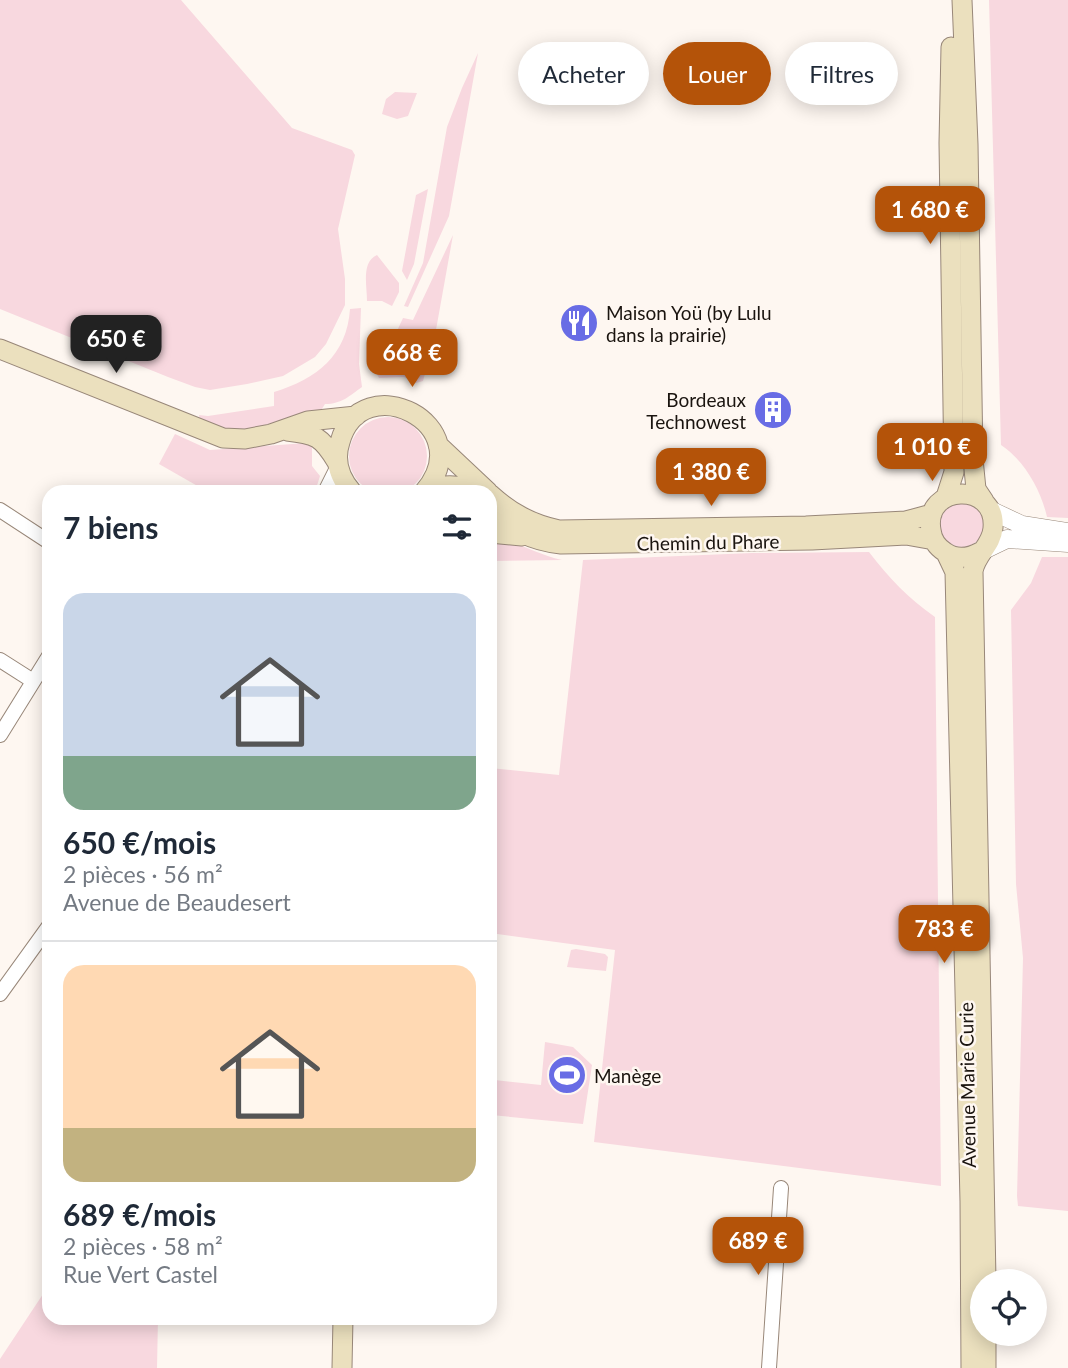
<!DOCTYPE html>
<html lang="fr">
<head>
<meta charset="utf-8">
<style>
  body { margin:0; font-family:Lato,sans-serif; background:#f2f2f3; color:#1f2937; height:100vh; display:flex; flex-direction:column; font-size:26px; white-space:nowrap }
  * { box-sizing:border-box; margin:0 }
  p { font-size:23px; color:#747a83 }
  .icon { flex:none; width:38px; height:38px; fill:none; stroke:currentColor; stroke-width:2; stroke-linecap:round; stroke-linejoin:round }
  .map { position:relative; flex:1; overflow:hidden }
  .side { position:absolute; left:42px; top:485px; width:455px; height:840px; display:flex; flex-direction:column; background:#fff; border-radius:21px; box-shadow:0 4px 18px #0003 }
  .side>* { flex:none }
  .guide { position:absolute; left:518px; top:42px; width:444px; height:63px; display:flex; gap:14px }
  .buttons { position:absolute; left:970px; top:1269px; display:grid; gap:14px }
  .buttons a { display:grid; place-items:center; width:77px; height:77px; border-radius:50%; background:#fff; box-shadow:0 4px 18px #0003; font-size:35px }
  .price { position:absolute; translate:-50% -60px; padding:0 16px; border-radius:14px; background:#b45309; color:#fff; font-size:23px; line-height:46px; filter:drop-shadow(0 2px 4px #0008) }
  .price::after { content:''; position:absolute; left:50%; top:42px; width:21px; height:16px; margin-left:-10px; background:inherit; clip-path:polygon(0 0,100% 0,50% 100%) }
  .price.current { background:#222; color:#fff }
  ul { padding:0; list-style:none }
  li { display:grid; align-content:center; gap:14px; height:371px; padding:0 21px }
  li+li { border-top:2px solid #e0e1e3 }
  li span { display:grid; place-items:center; height:217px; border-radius:21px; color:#555 }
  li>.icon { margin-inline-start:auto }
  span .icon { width:126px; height:126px; fill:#fffc; stroke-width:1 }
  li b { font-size:30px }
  h2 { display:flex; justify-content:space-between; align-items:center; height:84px; padding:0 21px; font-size:30px }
  .tag { padding:0 24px; border-radius:32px; background:#fff; box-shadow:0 4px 18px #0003; font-size:24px; line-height:63px }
  .tag.current { background:#b45309; color:#fff }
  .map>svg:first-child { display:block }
  .green { fill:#f8d8df }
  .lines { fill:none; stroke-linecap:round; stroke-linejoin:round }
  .minor-casing { stroke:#988779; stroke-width:16 }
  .tertiary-casing { stroke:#988779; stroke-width:19 }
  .secondary-casing { stroke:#988779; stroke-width:21 }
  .minor { stroke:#fff; stroke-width:14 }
  .tertiary { stroke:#fff; stroke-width:18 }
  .secondary { stroke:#ebe0be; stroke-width:19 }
  .labels { text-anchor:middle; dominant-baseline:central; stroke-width:5; stroke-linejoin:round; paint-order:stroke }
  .poi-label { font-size:19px; fill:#1a140f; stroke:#fef7f1; text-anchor:start }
  .street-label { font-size:19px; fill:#1a140f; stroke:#fef7f1 }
</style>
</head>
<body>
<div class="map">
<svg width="1068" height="1368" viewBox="0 0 1068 1368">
  <rect width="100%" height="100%" fill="#fef7f1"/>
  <path class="green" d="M0,0H181L292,128L352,150L355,155L338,229L345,279V305L326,344L315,357L283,376L247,384L210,390L195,387L168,377L0,309Z
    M989,0H1068V518L1047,517C1041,490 1024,460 1001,445Z
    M478,53L449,216L408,307L404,306L423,263L447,127L462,88Z
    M395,92L417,93L408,116L397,119L382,114L386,99Z
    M428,189L414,264L407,280L402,271L416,195Z
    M453,235L434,341L423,381L416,383L404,377L379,378L377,374L403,318L413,320Z
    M377,255L399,283V292L392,306L382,301H367C367,286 361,262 377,255Z
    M361,308L359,364L362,387C349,396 342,404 325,404L318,415L292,417L244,431L201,426L199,415L208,416L274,406V392C317,379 347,355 350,309Z
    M349 456a39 39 0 1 1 78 0a39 39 0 1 1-78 0Z
    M175,434L210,450L307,443L312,446V466L320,476L315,492H208L159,464Z
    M940 525a22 22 0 1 1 44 0a22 22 0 1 1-44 0Z
    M490,538C515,539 536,555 562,560L490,561Z
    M869,552C889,578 908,598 935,617L941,1186L594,1142L615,950L490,933V768L559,775L583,560L752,553Z
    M1042,557H1068V1211L1018,1206L1017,1196L1023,958L1016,884L1011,610L1031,583Z
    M576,949L605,954L608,957L606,971L567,967L571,950Z
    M545,1042L573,1047L592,1065L583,1124L491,1115L495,1080L541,1085Z
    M49,1285V1318H158L157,1368H0V1359Z"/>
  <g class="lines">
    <defs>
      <path id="minor" d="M325,492L338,466
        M0,510L49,542
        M0,660L33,681
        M0,735L49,656
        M0,994L49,926
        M769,1368L781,1188"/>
      <path id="tertiary" d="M990,510L1022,525L1068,532
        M980,552L1007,539L1068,543"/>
      <path id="secondary" d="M962,0L968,144L973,459L976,489L984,501
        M0,349L223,438L245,439L271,434L308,421L356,416
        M287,431C316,434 322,437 337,462
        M438,445L488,492
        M426,490C442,486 456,482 471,492
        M352,492C339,477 334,460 340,442C361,365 482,424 424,492
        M490,494C511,513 531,524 559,530L806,526L906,521L932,514
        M946,497L954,472L949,143L951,47
        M490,510C511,530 532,541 561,544L812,540L906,535L934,540
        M490,533L522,536
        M980,552C969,558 956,560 945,552C937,547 932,539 931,530C923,484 997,481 993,528C992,545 976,554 973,571L986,1281
        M946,553L955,572L970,1201L971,1368
        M986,1334V1368
        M342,1368L343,1318"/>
    </defs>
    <use href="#minor" class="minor-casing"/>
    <use href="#tertiary" class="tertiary-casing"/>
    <use href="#secondary" class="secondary-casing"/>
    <use href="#minor" class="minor"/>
    <use href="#tertiary" class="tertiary"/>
    <use href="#secondary" class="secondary"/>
  </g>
  <defs>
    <symbol id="restaurant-disc" viewBox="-11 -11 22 22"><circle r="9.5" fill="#686ce5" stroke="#fef7f1"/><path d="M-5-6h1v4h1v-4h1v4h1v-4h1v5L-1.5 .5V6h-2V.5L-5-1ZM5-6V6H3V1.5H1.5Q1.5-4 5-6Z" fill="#fff"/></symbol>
    <symbol id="building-disc" viewBox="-11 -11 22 22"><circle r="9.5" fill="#686ce5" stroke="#fef7f1"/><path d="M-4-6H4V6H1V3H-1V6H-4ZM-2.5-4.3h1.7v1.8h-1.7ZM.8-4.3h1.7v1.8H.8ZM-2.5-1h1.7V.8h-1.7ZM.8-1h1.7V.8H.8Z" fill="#fff"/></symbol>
    <symbol id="stadium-disc" viewBox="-11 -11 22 22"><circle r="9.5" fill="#686ce5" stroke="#fef7f1"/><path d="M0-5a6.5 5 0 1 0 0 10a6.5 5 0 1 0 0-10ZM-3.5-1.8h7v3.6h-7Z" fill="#fff"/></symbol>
  </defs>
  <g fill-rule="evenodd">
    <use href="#restaurant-disc" x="557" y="301" width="44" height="44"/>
    <use href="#building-disc" x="751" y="388" width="44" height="44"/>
    <use href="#stadium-disc" x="545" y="1053" width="44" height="44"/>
  </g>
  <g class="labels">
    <g class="poi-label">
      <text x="606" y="312">Maison Yoü (by Lulu<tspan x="606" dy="22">dans la prairie)</tspan></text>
      <text x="746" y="399" text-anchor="end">Bordeaux<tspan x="746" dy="22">Technowest</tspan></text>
      <text x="594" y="1075">Manège</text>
    </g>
    <g class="street-label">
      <text transform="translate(708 542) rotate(-1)">Chemin du Phare</text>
      <text transform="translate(967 1085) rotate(-91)">Avenue Marie Curie</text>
    </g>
  </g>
</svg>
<div class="buttons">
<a><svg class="icon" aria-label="locate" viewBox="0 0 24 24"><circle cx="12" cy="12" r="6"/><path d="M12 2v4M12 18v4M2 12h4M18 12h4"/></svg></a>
</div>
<b class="price" style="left:930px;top:246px">1 680 €</b>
<b class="price current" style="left:116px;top:375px">650 €</b>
<b class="price" style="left:412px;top:389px">668 €</b>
<b class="price" style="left:932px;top:483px">1 010 €</b>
<b class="price" style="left:711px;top:508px">1 380 €</b>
<b class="price" style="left:944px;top:965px">783 €</b>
<b class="price" style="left:758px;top:1277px">689 €</b>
<div class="guide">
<a class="tag">Acheter</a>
<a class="tag current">Louer</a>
<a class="tag">Filtres</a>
</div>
<section class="side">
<h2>7 biens<svg class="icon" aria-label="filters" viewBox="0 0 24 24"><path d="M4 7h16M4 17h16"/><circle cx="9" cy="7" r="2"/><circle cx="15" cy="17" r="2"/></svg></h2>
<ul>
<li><span style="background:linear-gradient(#c9d6e8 75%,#7fa58c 0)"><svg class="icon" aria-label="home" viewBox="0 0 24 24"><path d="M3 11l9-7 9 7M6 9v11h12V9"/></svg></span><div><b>650 €/mois</b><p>2 pièces · 56 m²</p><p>Avenue de Beaudesert</p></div></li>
<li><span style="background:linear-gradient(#ffd9b3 75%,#c2b280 0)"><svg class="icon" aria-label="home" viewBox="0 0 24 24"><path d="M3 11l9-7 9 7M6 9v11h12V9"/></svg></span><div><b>689 €/mois</b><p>2 pièces · 58 m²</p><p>Rue Vert Castel</p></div></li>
</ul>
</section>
</div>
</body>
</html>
